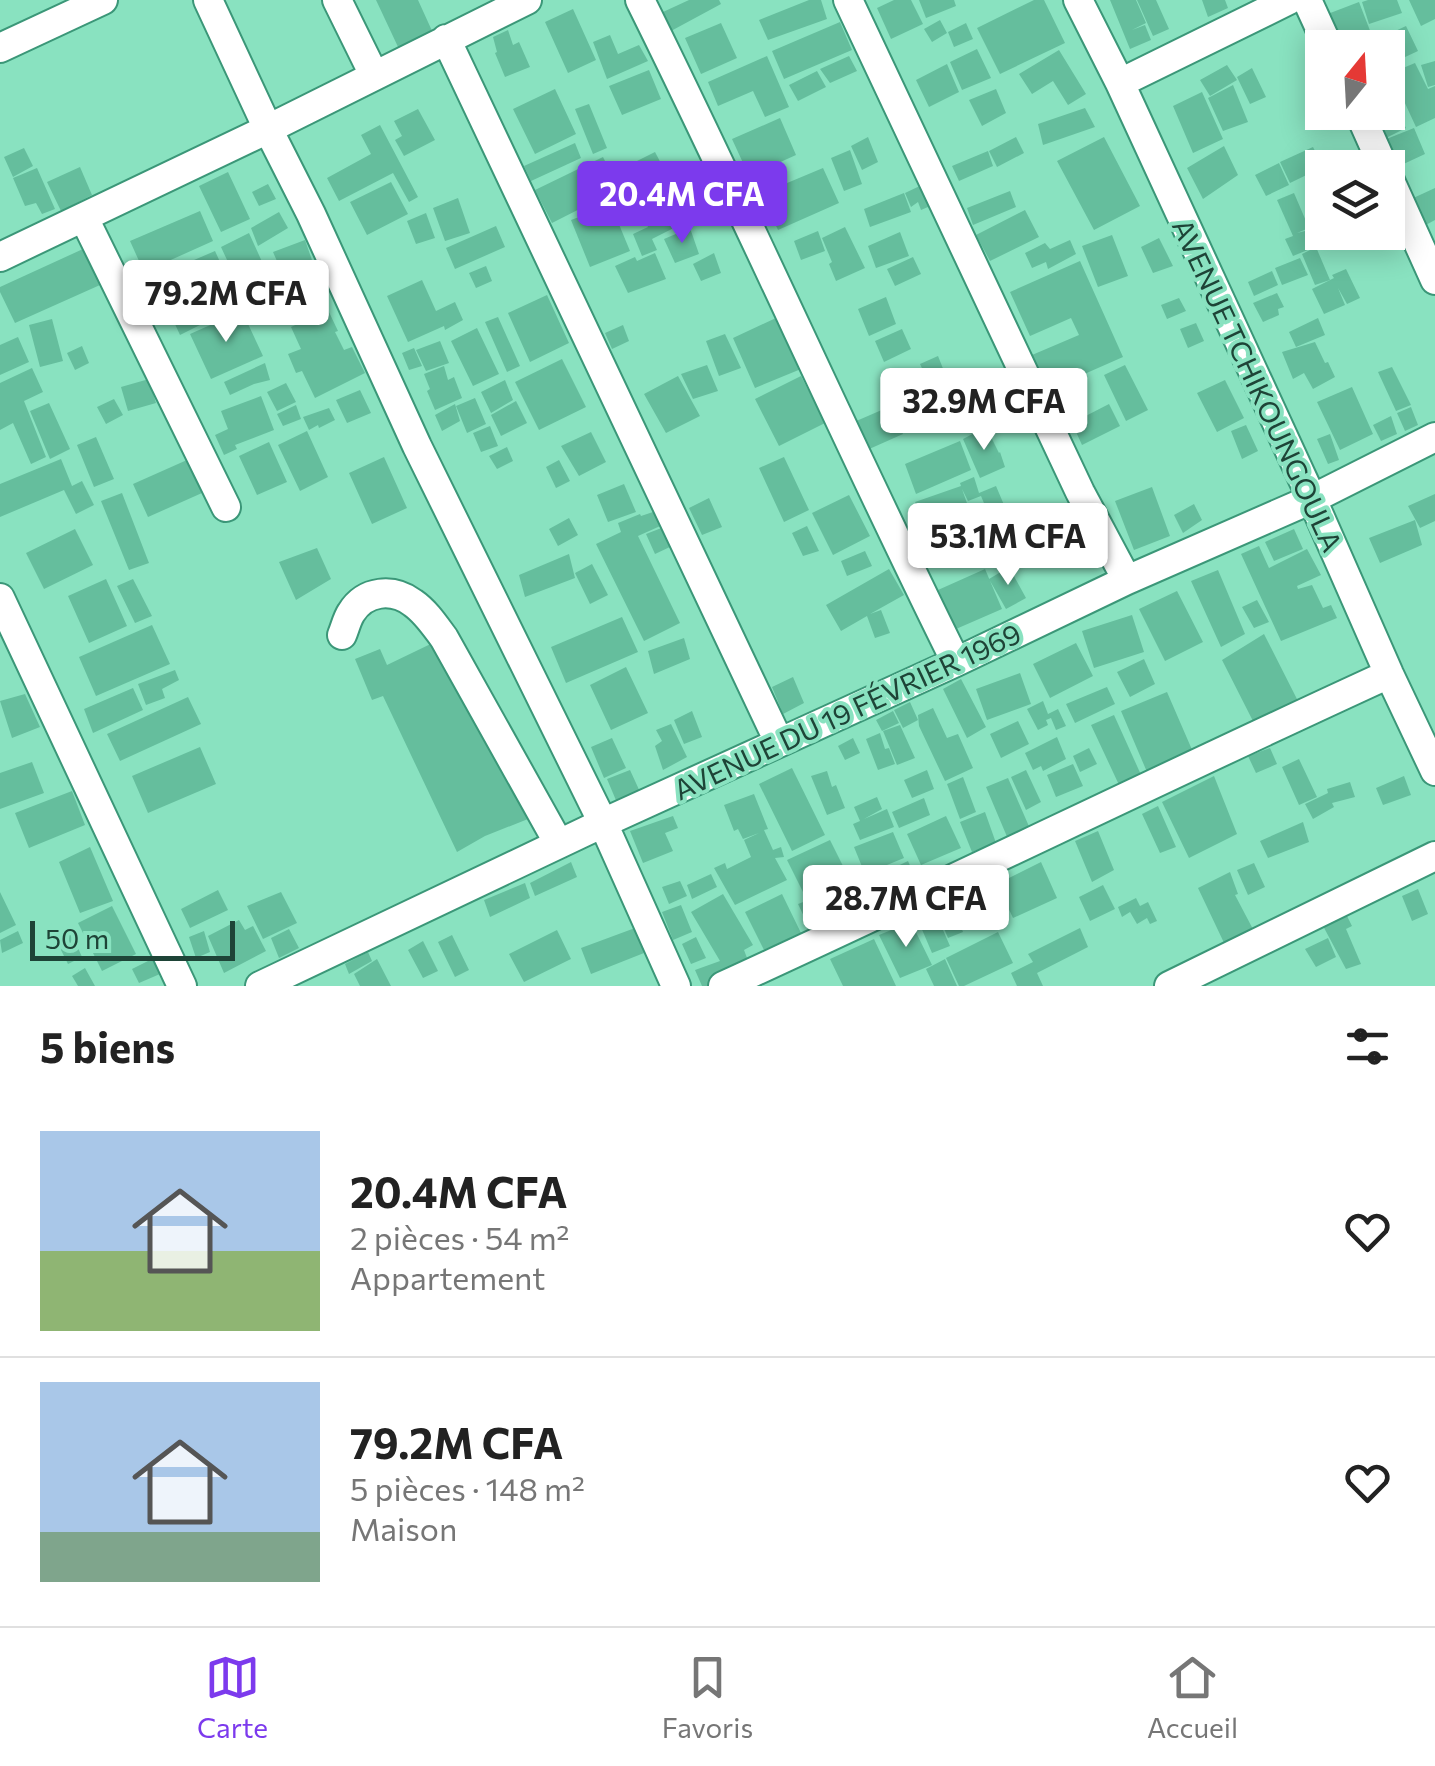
<!DOCTYPE html>
<html lang="fr">
<head>
<meta charset="utf-8">
<style>
  body { margin:0; font-family:Commissioner,sans-serif; background:#f6f6f6; color:#222; height:100vh; display:flex; flex-direction:column; font-size:38px; white-space:nowrap }
  * { box-sizing:border-box; margin:0 }
  p { font-size:32px; color:#767676 }
  .icon { flex:none; width:55px; height:55px; fill:none; stroke:currentColor; stroke-width:2; stroke-linecap:round; stroke-linejoin:round }
  .map { position:relative; height:986px; overflow:hidden }
  .sheet { display:flex; flex-direction:column; background:#fff; flex:1 }
  .sheet>* { flex:none }
  .needle { width:65px; rotate:18deg }
  .tools { position:absolute; left:1305px; top:30px; display:grid; gap:20px }
  .tools a { display:grid; place-items:center; width:100px; height:100px; border-radius:0px; background:#fff; box-shadow:0 5px 25px #0003; font-size:50px }
  .scale { position:absolute; left:30px; bottom:25px; width:205px; box-sizing:border-box; padding-left:10px; border:5px solid #1e4437; border-top:0; font-size:28px; line-height:35px; white-space:nowrap; color:#1e4437; -webkit-text-stroke:8px #89e2c0; paint-order:stroke }
  .price { position:absolute; translate:-50% -85px; padding:0 22px; border-radius:10px; background:#fff; color:#222; font-size:32px; line-height:65px; filter:drop-shadow(0 2px 5px #0008) }
  .price::after { content:''; position:absolute; left:50%; top:60px; width:30px; height:22px; margin-left:-15px; background:inherit; clip-path:polygon(0 0,100% 0,50% 100%) }
  .price.selected { background:#7c3aed; color:#fff }
  ul { padding:0; list-style:none }
  li { display:flex; align-items:center; gap:30px; height:250px; padding:0 40px }
  li+li { border-top:2px solid #e0e0e0 }
  li span { display:grid; place-items:center; flex:none; width:280px; height:200px; border-radius:0px; color:#555 }
  li>.icon { margin-inline-start:auto }
  span .icon { width:120px; height:120px; fill:#fffc; stroke-width:1 }
  li b { font-size:42px }
  h2 { display:flex; justify-content:space-between; align-items:center; height:120px; padding:0 40px; font-size:42px }
  .menu { display:flex; justify-content:space-around; align-items:center; height:140px; border-top:2px solid #e0e0e0; background:#fff; font-size:28px; color:#767676 }
  .menu a { display:grid; justify-items:center; gap:5px }
  .menu .selected { color:#7c3aed }
  .map>svg:first-child { display:block }
  .building { fill:#65be9d }
  .lines { fill:none; stroke-linecap:round; stroke-linejoin:round }
  .minor-casing { stroke:#3b9778; stroke-width:32 }
  .minor { stroke:#fff; stroke-width:28 }
  .labels { text-anchor:middle; dominant-baseline:central; stroke-width:8; stroke-linejoin:round; paint-order:stroke }
  .street-label { font-size:28px; fill:#1e4437; stroke:#89e2c0 }
</style>
</head>
<body>
<div class="map">
<svg width="1435" height="986" viewBox="0 0 1435 986">
  <rect width="100%" height="100%" fill="#89e2c0"/>
  <path class="building" d="M376,0H418L433,33L399,49Z
    M689,0H719L721,4L671,31L663,12Z
    M809,0H821L827,19L768,40L759,20Z
    M894,0H911L923,24L891,39L877,8Z
    M919,0H954L956,6L926,18Z
    M1034,0H1044L1065,43L1000,74L977,28Z
    M1110,0H1136L1146,23L1132,30L1145,25L1151,40L1130,49Z
    M1137,0H1156L1169,29L1153,36Z
    M1202,0H1225L1228,8L1208,17Z
    M1368,0H1397L1402,13L1369,24L1362,2Z
    M1409,0H1435V19L1421,26Z
    M1359,2L1374,41L1406,26L1418,51L1388,65V48H1359L1369,42L1355,48H1340L1325,15Z
    M573,9L596,60L568,73L545,22Z
    M940,20L947,33L932,42L924,29Z
    M840,22L852,50L784,79L772,51Z
    M721,23L737,58L701,74L685,38Z
    M966,23L973,39L954,47L948,32Z
    M508,30L513,45L519,42L530,67L505,77L495,53L497,52L493,37Z
    M610,35L618,54L639,45L648,61L607,79L593,42Z
    M977,49L991,78L962,90L950,62Z
    M1059,50L1086,94L1068,105L1053,81L1032,94L1019,74Z
    M767,56L789,107L765,117L753,91L718,106L708,82Z
    M849,56L857,71L830,83L820,69Z
    M1435,61V85L1428,87L1421,65Z
    M1415,63L1428,89L1435,86V118L1416,127L1391,73Z
    M947,64L959,92L929,107L916,80Z
    M1227,65L1237,80L1210,96L1200,80Z
    M1252,68L1266,97L1250,104L1237,77Z
    M649,70L661,99L622,115L609,86Z
    M1388,70L1401,102L1394,106L1406,128L1382,140L1369,112H1388Z
    M817,71L826,87L798,101L789,85Z
    M1233,85L1248,122L1223,131L1208,98Z
    M555,89L576,134L535,154L513,109Z
    M996,89L1006,113L982,126L969,100Z
    M1202,92L1223,139L1193,153L1173,106Z
    M589,104L607,148L593,154L575,109Z
    M1085,108L1095,127L1043,145L1038,124Z
    M418,109L435,140L404,156L395,140L402,136L394,121Z
    M780,118L796,155L749,176L732,139Z
    M380,125L418,197L409,202L393,173L339,201L327,178L371,154L361,135Z
    M1414,128L1425,154L1395,168L1384,140Z
    M868,137L878,162L862,170L851,146Z
    M1016,137L1024,153L997,167L989,151Z
    M1104,137L1140,206L1094,230L1057,161Z
    M575,143L581,158L531,181L524,166Z
    M1224,146L1238,175L1203,199L1187,168Z
    M1313,147L1323,167L1290,183L1280,162Z
    M24,148L33,166L13,177L4,157Z
    M850,150L862,184L844,191L831,158Z
    M988,151L993,166L959,181L952,166Z
    M655,152L665,171L630,189L621,169Z
    M603,157L619,189L552,223L535,190Z
    M1279,163L1289,185L1266,196L1255,175Z
    M80,167L92,195L61,211L47,182Z
    M37,168L55,209L42,214L36,203L25,206L13,178Z
    M823,168L839,203L778,230L761,194Z
    M708,171L723,203L652,239L657,250L642,256L633,234L648,227L637,204Z
    M228,172L250,219L221,232L199,186Z
    M391,182L408,214L367,235L350,202Z
    M926,183L935,204L921,210L918,202L911,207L905,193Z
    M268,184L276,199L259,206L252,192Z
    M1435,188V220L1422,227L1409,200Z
    M1010,191L1016,207L973,225L967,208Z
    M904,193L911,212L870,227L864,209Z
    M1294,193L1309,228L1297,233L1309,230L1315,247L1293,256L1285,239L1293,236L1277,200Z
    M458,198L470,233L445,241L433,208Z
    M611,205L630,251L590,267L571,220Z
    M1025,210L1039,237L990,261L976,235Z
    M200,211L213,241L144,272L130,241Z
    M279,212L288,228L258,246L251,228Z
    M426,213L435,238L416,244L407,221Z
    M496,226L505,247L455,269L446,248Z
    M845,227L865,268L836,281L829,264L832,262L822,238Z
    M690,228L699,254L675,263L664,239Z
    M818,231L825,251L801,260L794,241Z
    M900,232L909,256L876,268L868,246Z
    M249,233L273,286L261,293L316,270L327,297L259,325L242,287L240,288L221,247Z
    M1112,235L1128,276L1098,287L1082,246Z
    M1159,238L1173,266L1153,273L1141,247Z
    M305,240L313,263L283,275L273,252Z
    M1070,240L1076,254L1048,269L1046,262L1032,268L1025,253L1045,243L1050,249Z
    M1316,247L1330,280L1334,278L1332,275L1346,269L1360,298L1347,304L1338,288L1345,305L1324,314L1312,289L1330,280L1315,285L1302,254Z
    M83,249L100,285L15,323L0,292V287Z
    M215,251L231,286L161,317L145,281Z
    M655,253L666,279L628,293L615,266L635,257L637,261Z
    M714,253L721,273L701,281L693,264Z
    M913,257L921,274L895,286L887,269Z
    M1300,258L1308,275L1282,285L1275,268Z
    M1080,261L1123,357L1048,390L1032,355L1079,335L1071,318L1030,336L1010,292Z
    M486,266L492,281L476,288L469,273Z
    M1272,271L1278,285L1254,296L1248,282Z
    M422,280L436,311L455,302L463,320L445,330L444,326L408,342L387,296Z
    M231,292L238,306L180,335L174,322Z
    M1277,293L1284,307L1278,309L1279,315L1263,322L1253,303Z
    M547,295L569,343L530,362L508,313Z
    M886,297L896,324L869,336L858,309Z
    M1179,298L1186,311L1167,319L1161,305Z
    M328,310L338,331L335,332L344,350L352,347L365,373L315,398L302,371L296,373L288,354L301,349L291,327Z
    M242,311L263,356L211,379L190,334Z
    M498,317L520,366L507,372L485,322Z
    M776,318L801,369L755,388L733,338Z
    M1318,318L1325,335L1296,347L1289,332Z
    M52,319L63,361L40,367L29,325Z
    M1196,323L1204,341L1188,348L1180,329Z
    M623,325L629,341L612,349L605,333Z
    M477,328L499,374L473,386L451,341Z
    M902,329L911,349L884,362L875,341Z
    M725,334L741,368L719,376L706,341Z
    M18,337L29,362L0,375V345Z
    M440,341L449,363L426,371L416,350Z
    M1315,342L1325,363L1328,362L1335,377L1313,389L1304,373L1293,379L1282,352Z
    M82,346L89,363L75,370L67,353Z
    M414,348L422,366L409,370L402,353Z
    M938,356L944,371L927,379L920,364Z
    M562,359L586,407L539,430L515,382Z
    M265,363L270,380L254,384L230,395L224,382Z
    M707,365L718,391L693,399L681,374Z
    M1125,365L1148,410L1126,421L1104,375Z
    M444,366L448,380L454,377L462,398L435,410L427,391L430,389L424,374Z
    M1392,367L1411,405L1396,411L1378,372Z
    M32,368L43,392L24,401L46,457L31,464L13,423L0,430V383Z
    M950,374L969,418L949,427L932,383Z
    M678,376L700,416L666,433L644,394Z
    M801,376L825,423L779,446L755,399Z
    M149,379L156,403L128,411L121,387Z
    M505,380L513,400L491,413L481,392Z
    M1225,380L1244,418L1217,432L1197,393Z
    M286,383L296,402L277,411L267,392Z
    M925,384L933,413L906,424L897,393Z
    M1352,387L1373,434L1340,450L1317,402Z
    M360,390L371,413L347,423L336,400Z
    M261,396L274,430L235,445L237,449L224,455L215,435L228,429L221,411Z
    M475,398L486,424L467,433L456,406Z
    M114,399L123,415L106,424L97,407Z
    M516,401L527,423L501,436L491,415Z
    M49,403L70,449L50,459L30,411Z
    M455,404L460,421L442,431L435,415Z
    M1109,404L1120,426L1082,445L1072,423Z
    M296,405L301,419L283,426L277,414Z
    M891,406L903,434L867,450L854,422Z
    M1411,407L1418,425L1405,431L1397,413Z
    M329,408L335,420L319,428L318,425L309,430L303,417Z
    M1391,416L1397,434L1381,441L1373,425Z
    M1246,425L1258,451L1242,459L1231,431Z
    M490,426L498,446L481,452L473,433Z
    M986,427L999,453L1000,452L1005,467L980,478L963,439Z
    M307,431L328,477L300,491L278,445Z
    M591,432L606,462L579,476L561,446Z
    M1330,434L1339,460L1328,464L1317,439Z
    M96,437L114,479L94,487L77,445Z
    M960,441L971,470L916,494L905,464Z
    M269,442L287,482L257,495L239,456Z
    M507,447L513,461L497,469L489,456Z
    M384,457L407,508L372,524L349,473Z
    M784,457L809,510L784,522L759,468Z
    M61,459L72,486L82,481L94,505L76,514L64,490L0,517V484Z
    M187,460L202,493L148,517L133,484Z
    M559,460L570,481L556,488L546,467Z
    M974,477L979,493L996,486L1010,519L994,527L981,496L968,501L962,489L968,506L925,524L915,502L961,486L960,483Z
    M624,484L636,512L608,522L597,495Z
    M1152,487L1170,536L1134,550L1115,501Z
    M122,493L149,563L129,570L101,501Z
    M1435,494V521L1420,528L1408,506Z
    M849,495L870,536L833,555L812,513Z
    M709,498L722,527L702,535L689,508Z
    M1056,504L1070,538L1021,563L1012,544L1019,542L1011,526Z
    M1194,504L1202,520L1183,533L1174,515Z
    M662,509L667,523L638,536L680,623L644,641L596,544L621,532L618,523L640,514L641,516Z
    M569,518L578,535L558,546L549,529Z
    M1415,520L1422,545L1380,563L1369,538Z
    M807,526L819,551L803,556L792,533Z
    M664,527L672,546L655,554L646,534Z
    M75,529L93,565L44,589L26,553Z
    M1294,529L1303,549L1274,561L1265,542Z
    M1004,531L1011,549L985,559L979,542Z
    M1259,546L1269,568L1307,549L1321,575L1297,586L1298,589L1312,585L1323,608L1331,605L1337,618L1281,641L1241,554Z
    M317,548L331,579L296,600L279,562Z
    M865,551L872,566L847,576L841,561Z
    M569,554L575,578L525,597L519,575Z
    M592,564L608,595L590,604L575,573Z
    M1009,567L1026,598L1006,609L989,579Z
    M889,569L904,595L870,614L881,610L890,633L875,638L867,616L841,631L826,605Z
    M985,569L1002,609L956,629L938,590Z
    M1218,570L1245,634L1221,647L1191,581Z
    M106,579L127,626L89,643L68,596Z
    M133,579L152,616L135,623L117,586Z
    M1177,591L1203,642L1165,661L1139,609Z
    M1257,600L1269,622L1254,628L1242,607Z
    M1132,615L1144,652L1094,668L1082,631Z
    M622,617L638,652L566,683L551,647Z
    M152,625L170,664L96,696L79,657Z
    M1264,634L1301,707L1256,727L1222,660Z
    M684,638L690,659L654,674L648,651Z
    M441,639L528,819L485,836L457,852L383,696L372,700L355,659L380,649L387,665Z
    M1076,643L1093,676L1050,698L1033,664Z
    M1144,659L1155,684L1130,697L1117,672Z
    M626,667L648,713L611,730L590,685Z
    M175,670L179,680L162,689L165,698L146,705L138,684Z
    M1020,673L1031,704L987,720L976,689Z
    M793,677L804,703L783,714L772,687Z
    M961,679L986,727L967,738L943,689Z
    M1107,687L1115,704L1075,723L1066,704Z
    M133,688L143,710L93,733L84,709Z
    M1167,692L1193,752L1147,772L1121,711Z
    M25,694L40,727L12,738L0,701Z
    M188,697L201,724L120,761L107,734Z
    M1043,701L1048,714L1058,709L1066,726L1056,730L1051,718L1046,720L1048,725L1038,730L1027,709Z
    M910,702L918,720L903,728L894,710Z
    M933,708L947,738L958,734L973,768L945,781L919,726L918,715Z
    M692,711L702,737L684,744L674,720Z
    M893,711L899,723L882,731L876,720Z
    M1114,715L1142,777L1120,787L1091,725Z
    M1018,721L1029,744L1001,758L990,734Z
    M671,724L687,757L663,770L655,746L662,741L656,730Z
    M900,725L915,758L897,765L883,731Z
    M880,733L885,749L889,748L895,764L878,770L866,739Z
    M1057,737L1066,759L1043,771L1041,766L1033,770L1025,753Z
    M612,738L626,768L604,778L591,747Z
    M853,738L860,753L845,760L838,746Z
    M200,747L216,784L148,813L132,776Z
    M1089,748L1097,764L1080,772L1073,756Z
    M1270,748L1277,764L1256,773L1248,756Z
    M1299,759L1317,797L1299,805L1282,767Z
    M32,762L44,793L0,809V773Z
    M1073,764L1083,786L1056,797L1047,775Z
    M792,768L825,835L792,851L759,784Z
    M630,770L641,794L618,805L607,779Z
    M927,770L934,789L912,798L904,780Z
    M1026,770L1041,802L1026,810L1011,777Z
    M827,771L832,787L836,785L845,808L827,815L811,776Z
    M1214,776L1237,834L1189,858L1162,802Z
    M1404,776L1411,795L1383,805L1376,788Z
    M963,777L976,812L960,819L947,784Z
    M1008,778L1031,831L1008,839L986,787Z
    M1350,782L1355,797L1332,803L1334,807L1313,819L1305,804L1328,793L1327,789Z
    M72,791L85,825L29,848L15,813Z
    M754,794L768,829L764,830L773,850L781,847L784,857L775,858L787,880L735,905L714,868L725,863L727,869L751,857L744,840L759,833L743,839L738,829L734,831L724,805Z
    M877,797L882,809L864,819L887,809L894,827L860,840L853,824L860,821L854,807Z
    M924,798L930,815L899,828L892,812Z
    M1158,806L1176,847L1160,853L1142,814Z
    M985,812L996,843L972,852L960,822Z
    M673,816L678,828L665,833L673,851L643,863L630,831Z
    M946,816L961,848L921,865L907,834Z
    M1303,822L1309,842L1268,858L1260,841Z
    M1098,831L1114,870L1092,882L1075,841Z
    M893,832L904,858L865,874L854,847Z
    M830,840L849,878L806,898L787,860Z
    M90,847L113,901L80,913L59,862Z
    M908,861L918,884L894,895L885,872Z
    M571,862L577,877L535,896L530,883Z
    M1041,862L1057,898L1013,918L997,884Z
    M1254,863L1265,887L1248,895L1237,870Z
    M1230,872L1238,894L1235,895L1255,933L1226,947L1198,888Z
    M711,874L717,887L692,899L687,885Z
    M876,874L882,888L860,898L854,884Z
    M680,881L687,896L669,904L662,887Z
    M525,883L530,898L490,917L484,900Z
    M996,885L1006,910L988,919L978,893Z
    M1103,885L1115,909L1090,921L1079,897Z
    M1418,889L1428,914L1412,921L1402,896Z
    M218,890L228,910L190,928L181,909Z
    M0,892L16,925L0,933Z
    M281,892L297,923L263,939L247,906Z
    M723,894L753,945L744,950L750,966L710,986H702L695,970L720,961L691,912Z
    M782,894L801,933L764,950L745,912Z
    M824,894L834,919L810,929L798,904Z
    M1136,898L1140,906L1148,902L1157,921L1150,924L1147,918L1137,924L1130,912L1122,917L1118,907Z
    M681,905L692,932L673,940L662,912Z
    M932,905L950,946L932,953L915,913Z
    M112,906L136,954L102,971L78,923Z
    M953,906L963,932L948,938L937,912Z
    M1346,914L1352,926L1346,929L1361,964L1346,969L1322,924Z
    M239,920L245,930L253,926L266,951L224,973L208,936Z
    M911,922L932,965L900,978L879,935Z
    M635,928L644,953L591,974L581,948Z
    M1080,928L1088,947L1037,973L1043,986H1017L1011,973L1033,962L1028,954Z
    M289,929L299,948L279,958L271,938Z
    M557,930L571,959L524,982L509,954Z
    M18,931L23,943L2,953L0,940Z
    M204,931L210,952L196,958L189,937Z
    M71,932L82,957L68,964L56,940Z
    M998,932L1013,963L964,986H959L946,958Z
    M452,935L469,970L455,977L438,942Z
    M696,937L706,958L691,964L682,944Z
    M1328,938L1336,957L1316,967L1305,949Z
    M874,939L896,986H843L830,959Z
    M423,941L438,971L423,978L408,950Z
    M368,952L372,961L349,974L345,964Z
    M152,959L160,974L139,983L132,969Z
    M377,959L391,986H360L354,974Z
    M945,959L957,986H934L926,969Z
    M85,968L95,986H78L72,976Z"/>
  <g class="lines">
    <defs>
      <path id="minor" d="M208,0L268,129L311,214L417,446L603,823L676,986
        M337,0L374,75
        M640,0C749,219 847,443 956,662
        M848,0L1080,492L1127,580
        M1078,0L1120,83L1312,499L1389,674L1435,771
        M1307,0L1329,48
        M446,39L779,742
        M0,48L103,0
        M1120,83L1289,0
        M1359,112L1384,168
        M1388,176L1435,280
        M84,218L226,507
        M0,257L268,129L527,0
        M0,598L182,986
        M342,635C345,628 347,619 351,613C365,590 393,588 413,603C426,612 435,626 444,638L559,844
        M260,986L603,823L956,662L1127,580L1312,499L1435,437
        M723,986C946,884 1166,776 1389,674
        M1169,986L1435,856"/>
    </defs>
    <use href="#minor" class="minor-casing"/>
    <use href="#minor" class="minor"/>
  </g>
  <g class="labels">
    <g class="street-label">
      <text transform="translate(1258 385) rotate(65)">AVENUE TCHIKOUNGOULA</text>
      <text transform="translate(847 711) rotate(-25)">AVENUE DU 19 FÉVRIER 1969</text>
    </g>
  </g>
</svg>
<div class="tools">
<a><svg class="needle" viewBox="-14 -14 28 28"><path d="M0-13l5 13h-10z" fill="#e53935"/><path d="M0 13l5-13h-10z" fill="#767676"/></svg></a>
<a><svg class="icon" aria-label="layers" viewBox="0 0 24 24"><path d="M12 4l9 5-9 5-9-5zM3 14l9 5 9-5"/></svg></a>
</div>
<div class="scale">50 m</div>
<b class="price selected" style="left:682px;top:246px">20.4M CFA</b>
<b class="price" style="left:226px;top:345px">79.2M CFA</b>
<b class="price" style="left:984px;top:453px">32.9M CFA</b>
<b class="price" style="left:1008px;top:588px">53.1M CFA</b>
<b class="price" style="left:906px;top:950px">28.7M CFA</b>
</div>
<section class="sheet">
<h2>5 biens<svg class="icon" aria-label="filters" viewBox="0 0 24 24"><path d="M4 7h16M4 17h16"/><circle cx="9" cy="7" r="2"/><circle cx="15" cy="17" r="2"/></svg></h2>
<ul>
<li><span style="background:linear-gradient(#a9c7e8 60%,#8fb573 0)"><svg class="icon" aria-label="home" viewBox="0 0 24 24"><path d="M3 11l9-7 9 7M6 9v11h12V9"/></svg></span><div><b>20.4M CFA</b><p>2 pièces · 54 m²</p><p>Appartement</p></div><svg class="icon" aria-label="heart" viewBox="0 0 24 24"><path d="M12 20l-8-8c-3-5 5-10 8-4 3-6 11-1 8 4z"/></svg></li>
<li><span style="background:linear-gradient(#a9c7e8 75%,#7fa58c 0)"><svg class="icon" aria-label="home" viewBox="0 0 24 24"><path d="M3 11l9-7 9 7M6 9v11h12V9"/></svg></span><div><b>79.2M CFA</b><p>5 pièces · 148 m²</p><p>Maison</p></div><svg class="icon" aria-label="heart" viewBox="0 0 24 24"><path d="M12 20l-8-8c-3-5 5-10 8-4 3-6 11-1 8 4z"/></svg></li>
</ul>
</section>
<nav class="menu">
<a class="selected"><svg class="icon" aria-label="map" viewBox="0 0 24 24"><path d="M3 6l6-2 6 2 6-2v14l-6 2-6-2-6 2zM9 4v14M15 6v14"/></svg>Carte</a>
<a><svg class="icon" aria-label="saved" viewBox="0 0 24 24"><path d="M7 4h10v16l-5-4-5 4z"/></svg>Favoris</a>
<a><svg class="icon" aria-label="home" viewBox="0 0 24 24"><path d="M3 11l9-7 9 7M6 9v11h12V9"/></svg>Accueil</a>
</nav>
</body>
</html>
